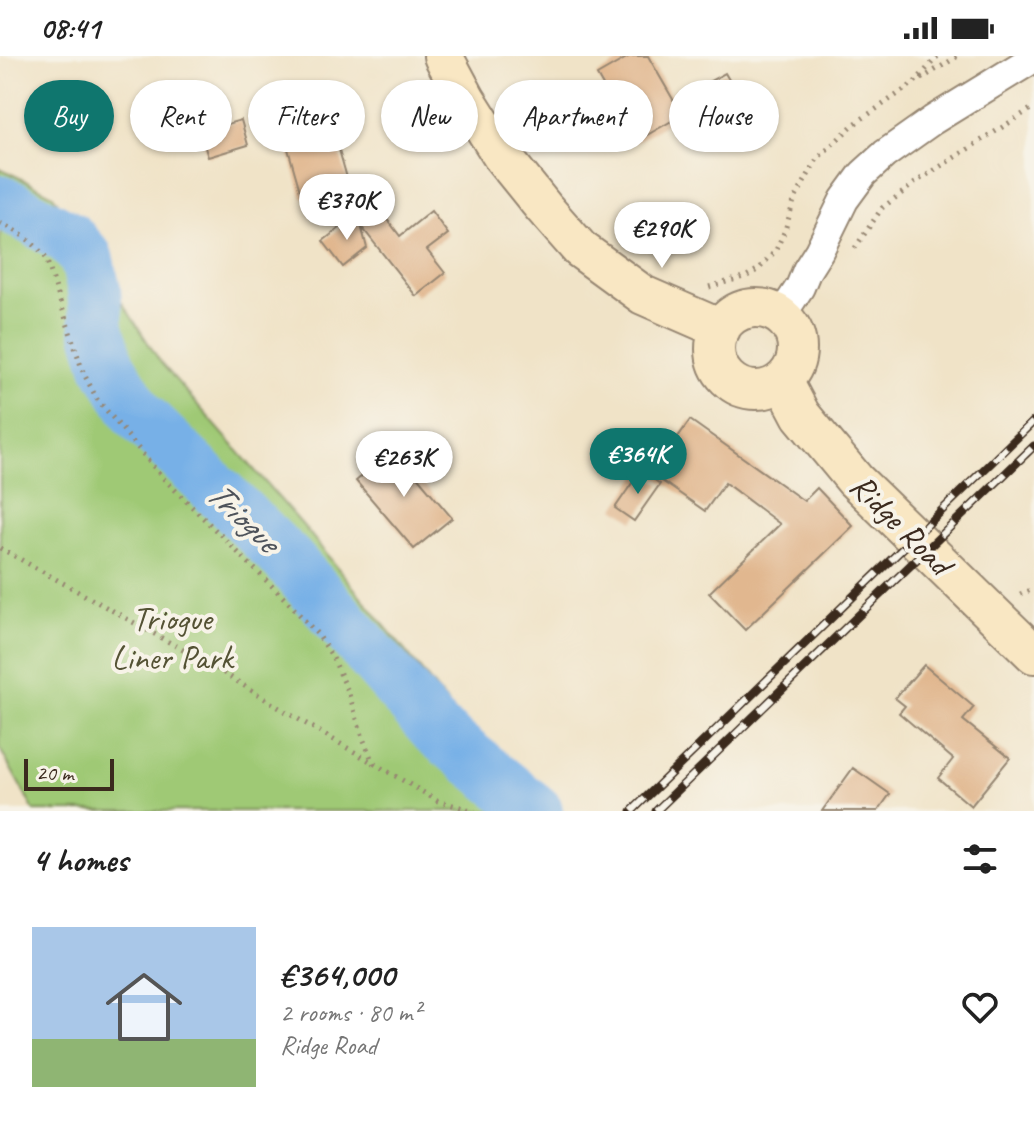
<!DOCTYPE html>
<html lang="en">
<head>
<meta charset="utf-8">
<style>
  body { margin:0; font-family:Caveat,sans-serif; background:#f6f6f6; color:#222; height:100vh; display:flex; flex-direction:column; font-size:30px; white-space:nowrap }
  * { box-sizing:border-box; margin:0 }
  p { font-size:26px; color:#767676 }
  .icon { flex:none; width:44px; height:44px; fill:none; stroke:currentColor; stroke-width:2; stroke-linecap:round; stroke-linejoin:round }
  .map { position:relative; height:755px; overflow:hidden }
  .panel { display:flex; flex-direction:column; background:#fff; flex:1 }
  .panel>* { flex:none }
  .banner { position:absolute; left:24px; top:24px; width:986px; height:72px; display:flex; gap:16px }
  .scale { position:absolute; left:24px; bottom:20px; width:90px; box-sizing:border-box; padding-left:8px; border:4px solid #3b2a1e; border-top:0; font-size:22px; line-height:28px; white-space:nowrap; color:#3b2a1e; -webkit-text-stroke:6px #f7f3e8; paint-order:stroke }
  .price { position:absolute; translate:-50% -68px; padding:0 18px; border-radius:28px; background:#fff; color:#222; font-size:26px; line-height:52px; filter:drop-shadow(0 2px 4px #0008) }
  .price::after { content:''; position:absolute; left:50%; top:48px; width:24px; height:18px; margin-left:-12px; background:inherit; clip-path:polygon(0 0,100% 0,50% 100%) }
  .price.selected { background:#0f766e; color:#fff }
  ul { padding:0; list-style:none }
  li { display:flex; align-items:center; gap:24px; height:200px; padding:0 32px }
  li+li { border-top:2px solid #e0e0e0 }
  li span { display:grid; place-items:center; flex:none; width:224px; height:160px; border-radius:0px; color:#555 }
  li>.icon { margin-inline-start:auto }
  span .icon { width:96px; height:96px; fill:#fffc; stroke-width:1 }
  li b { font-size:34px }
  h2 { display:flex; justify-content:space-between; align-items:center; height:96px; padding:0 32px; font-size:34px }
  .pill { padding:0 28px; border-radius:36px; background:#fff; box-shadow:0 2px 6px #0004; font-size:28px; line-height:72px }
  .pill.selected { background:#0f766e; color:#fff }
  .status { display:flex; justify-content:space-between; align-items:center; height:56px; padding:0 40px; background:#fff; direction:ltr }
  .status svg { height:22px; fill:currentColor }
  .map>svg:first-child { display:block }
  .green { fill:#9fc975; stroke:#6d7a4a; stroke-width:2 }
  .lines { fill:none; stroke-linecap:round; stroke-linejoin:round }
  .river { stroke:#77b0e7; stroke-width:54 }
  .building { fill:#e1b78f }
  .street-casing { stroke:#968672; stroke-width:32 }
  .secondary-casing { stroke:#968672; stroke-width:42 }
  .path { stroke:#968672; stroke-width:5; stroke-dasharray:2 6; stroke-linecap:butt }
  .street { stroke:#fff; stroke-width:28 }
  .secondary { stroke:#f9e7c3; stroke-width:38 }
  .rail-casing { stroke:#3b2a1e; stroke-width:9 }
  .rail { stroke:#f7f3e8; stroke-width:6; stroke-dasharray:18; stroke-linecap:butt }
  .labels { text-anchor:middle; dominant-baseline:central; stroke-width:8; stroke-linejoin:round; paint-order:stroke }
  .street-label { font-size:34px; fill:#3b2a1e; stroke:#f7f3e8 }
  .park-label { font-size:34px; fill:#545234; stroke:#f7f3e8 }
  .water-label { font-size:36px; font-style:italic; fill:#4d525a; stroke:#f7f3e8 }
</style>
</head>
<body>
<div class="status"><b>08:41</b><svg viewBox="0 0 49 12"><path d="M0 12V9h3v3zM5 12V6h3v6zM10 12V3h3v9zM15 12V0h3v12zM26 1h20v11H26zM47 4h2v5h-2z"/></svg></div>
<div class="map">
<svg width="1034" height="755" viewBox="0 0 1034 755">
  <rect width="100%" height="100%" fill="#f7f3e8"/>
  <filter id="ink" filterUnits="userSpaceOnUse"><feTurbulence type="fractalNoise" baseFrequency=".0125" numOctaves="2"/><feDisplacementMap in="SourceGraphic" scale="16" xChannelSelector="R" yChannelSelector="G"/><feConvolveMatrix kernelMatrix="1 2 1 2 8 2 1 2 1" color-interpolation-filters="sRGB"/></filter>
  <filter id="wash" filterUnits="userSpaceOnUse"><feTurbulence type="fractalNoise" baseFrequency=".006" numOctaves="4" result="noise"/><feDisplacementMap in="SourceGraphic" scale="32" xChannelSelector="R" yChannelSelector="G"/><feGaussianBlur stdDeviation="1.8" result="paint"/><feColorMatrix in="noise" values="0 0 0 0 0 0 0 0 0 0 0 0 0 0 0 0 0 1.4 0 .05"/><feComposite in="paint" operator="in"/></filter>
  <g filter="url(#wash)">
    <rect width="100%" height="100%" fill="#f0e3c7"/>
    <path class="green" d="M0,112L53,139L161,307L306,473L457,659L550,755H34L0,693Z"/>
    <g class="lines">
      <path class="river" d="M0,145L69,182L86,201L94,234L97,273L108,309L138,358L288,504L437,675L536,755"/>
    </g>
    <g id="blocks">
      <path class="building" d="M630,0H648L682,59L635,86L597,19Z
        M725,17L741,45L707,65L690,36Z
        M326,48L349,129L302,142L279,61Z
        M241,64L248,89L208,101L200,76Z
        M381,155L400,180L431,155L448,178L427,194L445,217L416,240L361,170Z
        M358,158L367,192L343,211L323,185Z
        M690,364L804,445L817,432L853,470L745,574L709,537L780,468L725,427L705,455L652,418Z
        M394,393L452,462L414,493L356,425Z
        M641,414L660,428L634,465L615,452Z
        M924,609L974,651L963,664L1010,702L971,750L938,722L953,703L899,657L905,650L895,642Z
        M853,712L890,738L878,755H822Z"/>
    </g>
  </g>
  <g filter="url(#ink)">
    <use href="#blocks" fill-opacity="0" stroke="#968672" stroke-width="2"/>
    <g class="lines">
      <defs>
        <path id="street" d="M781,260L800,231L807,214L819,195L844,144L863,118L885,98L933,64L1034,2"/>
        <path id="secondary" d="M443,0L466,43L502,100L544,152L580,193L643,239L721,273
          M715 293a41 41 0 1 1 82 0a41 41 0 1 1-82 0Z
          M783,325L801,359L855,424L1034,598"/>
      </defs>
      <use href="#street" class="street-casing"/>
      <use href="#secondary" class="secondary-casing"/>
      <path class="path" d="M921,23L958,0
        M0,167C19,176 33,185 46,202L83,316L97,343L162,421L290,548L319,580L332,600L348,635L363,682L374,709
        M855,192L882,152L919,124L1034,51
        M709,231L747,220L759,213L776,194L785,174L794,145L817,103L853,69L914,27L938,0
        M0,492L219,614L286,656L438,745L475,755
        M1020,538L1034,533"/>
      <use href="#street" class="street"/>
      <use href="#secondary" class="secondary"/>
      <defs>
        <path id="rail" d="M632,755L1034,365
          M656,755L1034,390"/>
      </defs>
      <use href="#rail" class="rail-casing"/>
      <use href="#rail" class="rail"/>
    </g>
  </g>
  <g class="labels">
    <g class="street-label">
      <text transform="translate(901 468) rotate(45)">Ridge Road</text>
    </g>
    <g class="park-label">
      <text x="172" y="562">Triogue<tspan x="172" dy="39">Liner Park</tspan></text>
    </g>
    <g class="water-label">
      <text transform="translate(243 460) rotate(44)">Triogue</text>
    </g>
  </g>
</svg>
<div class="scale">20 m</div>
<b class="price" style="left:347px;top:186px">€370K</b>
<b class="price" style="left:662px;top:214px">€290K</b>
<b class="price selected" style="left:638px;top:440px">€364K</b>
<b class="price" style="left:404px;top:443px">€263K</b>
<div class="banner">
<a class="pill selected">Buy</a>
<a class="pill">Rent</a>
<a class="pill">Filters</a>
<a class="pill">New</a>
<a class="pill">Apartment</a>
<a class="pill">House</a>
</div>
</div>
<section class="panel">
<h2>4 homes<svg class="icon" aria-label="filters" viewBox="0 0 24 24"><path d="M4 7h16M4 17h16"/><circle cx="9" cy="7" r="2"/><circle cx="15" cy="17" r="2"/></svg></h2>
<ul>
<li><span style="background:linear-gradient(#a9c7e8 70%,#8fb573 0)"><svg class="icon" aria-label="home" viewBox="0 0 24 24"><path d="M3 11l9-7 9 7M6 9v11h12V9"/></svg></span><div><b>€364,000</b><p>2 rooms · 80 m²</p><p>Ridge Road</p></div><svg class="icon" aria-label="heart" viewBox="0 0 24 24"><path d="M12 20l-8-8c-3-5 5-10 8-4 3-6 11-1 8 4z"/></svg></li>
</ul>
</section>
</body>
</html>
